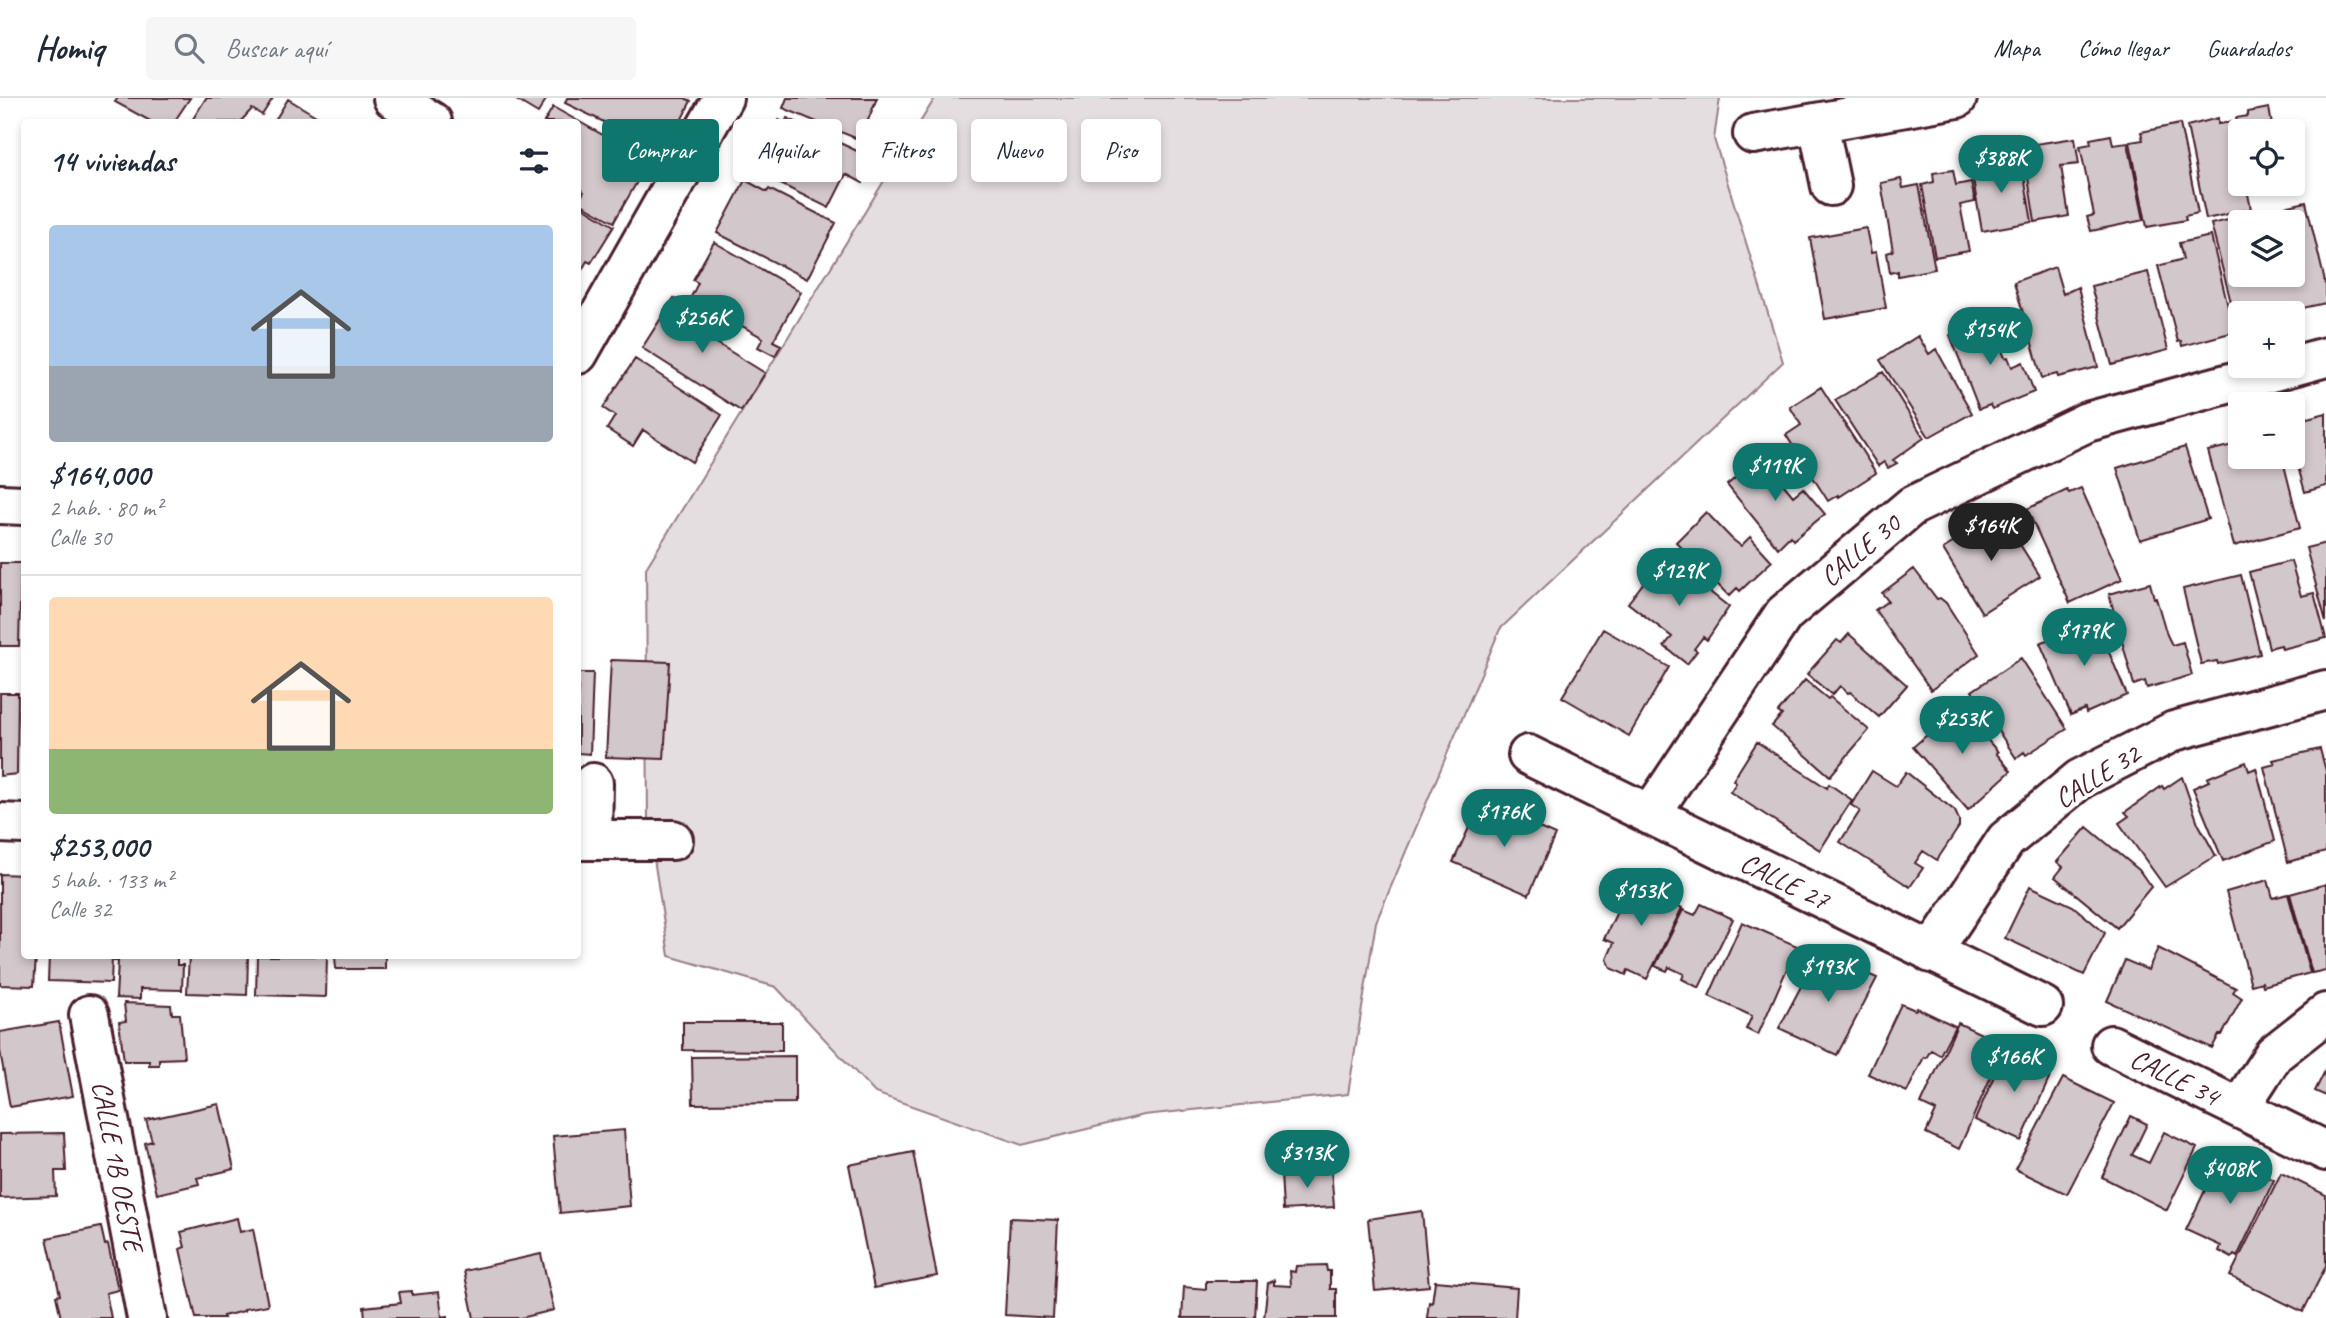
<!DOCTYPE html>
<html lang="es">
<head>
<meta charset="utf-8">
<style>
  body { margin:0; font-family:Caveat,sans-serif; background:#f6f6f7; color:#1f2937; height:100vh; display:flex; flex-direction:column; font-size:26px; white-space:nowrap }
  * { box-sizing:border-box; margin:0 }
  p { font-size:23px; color:#747a83 }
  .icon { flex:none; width:38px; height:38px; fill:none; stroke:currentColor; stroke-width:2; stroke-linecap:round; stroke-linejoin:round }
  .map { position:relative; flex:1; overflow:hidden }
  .drawer { position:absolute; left:21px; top:21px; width:560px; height:840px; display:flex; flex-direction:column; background:#fff; border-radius:7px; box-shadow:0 4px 10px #0003 }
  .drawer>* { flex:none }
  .banner { position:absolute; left:602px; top:21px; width:665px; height:63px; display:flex; gap:14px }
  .buttons { position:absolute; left:2228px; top:21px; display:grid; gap:14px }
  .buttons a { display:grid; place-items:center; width:77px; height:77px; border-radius:7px; background:#fff; box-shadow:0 4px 10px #0003; font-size:35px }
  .price { position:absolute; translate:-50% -60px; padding:0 16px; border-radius:24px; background:#0f766e; color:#fff; font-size:23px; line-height:46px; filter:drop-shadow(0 2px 4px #0008) }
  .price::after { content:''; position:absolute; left:50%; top:42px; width:21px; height:16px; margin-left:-10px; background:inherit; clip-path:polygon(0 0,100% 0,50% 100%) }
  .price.active { background:#222; color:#fff }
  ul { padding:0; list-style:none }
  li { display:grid; align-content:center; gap:14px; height:371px; padding:0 28px }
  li+li { border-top:2px solid #e0e1e3 }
  li span { display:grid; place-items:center; height:217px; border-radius:7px; color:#555 }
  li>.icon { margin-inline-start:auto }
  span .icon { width:126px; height:126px; fill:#fffc; stroke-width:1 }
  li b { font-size:30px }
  h2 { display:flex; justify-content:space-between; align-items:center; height:84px; padding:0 28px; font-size:30px }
  .chip { padding:0 24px; border-radius:7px; background:#fff; box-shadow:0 4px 10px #0003; font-size:24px; line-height:63px }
  .chip.active { background:#0f766e; color:#fff }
  header { display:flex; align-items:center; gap:42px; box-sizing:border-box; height:98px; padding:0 35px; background:#fff; border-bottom:2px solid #e0e1e3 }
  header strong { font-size:33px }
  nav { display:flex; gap:38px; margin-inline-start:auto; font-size:24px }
  .search { width:490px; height:63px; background:#f6f6f7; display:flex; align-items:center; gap:18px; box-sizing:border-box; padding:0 24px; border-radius:7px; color:#747a83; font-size:26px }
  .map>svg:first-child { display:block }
  .green { fill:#e5dee0; stroke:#987e86; stroke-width:2 }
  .building { fill:#d2c7cb; stroke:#4a1f2b; stroke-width:2; fill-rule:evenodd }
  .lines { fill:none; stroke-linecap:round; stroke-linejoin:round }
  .minor-casing { stroke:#4a1f2b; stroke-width:44 }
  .minor { stroke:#fff; stroke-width:38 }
  .labels { text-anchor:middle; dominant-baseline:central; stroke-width:7; stroke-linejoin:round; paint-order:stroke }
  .street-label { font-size:28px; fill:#4a1f2b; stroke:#fff }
</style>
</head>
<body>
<header>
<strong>Homiq</strong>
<div class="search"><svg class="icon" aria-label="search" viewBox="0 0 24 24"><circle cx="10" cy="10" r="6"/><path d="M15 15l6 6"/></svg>Buscar aquí</div>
<nav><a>Mapa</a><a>Cómo llegar</a><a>Guardados</a></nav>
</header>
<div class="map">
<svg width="2326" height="1220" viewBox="0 0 2326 1220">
  <rect width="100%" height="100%" fill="#fff"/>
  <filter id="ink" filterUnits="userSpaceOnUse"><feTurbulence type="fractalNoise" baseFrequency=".0143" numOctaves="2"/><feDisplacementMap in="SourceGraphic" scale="14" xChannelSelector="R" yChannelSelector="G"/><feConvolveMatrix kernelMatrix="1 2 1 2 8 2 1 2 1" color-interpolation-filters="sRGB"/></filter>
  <g filter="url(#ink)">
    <path class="green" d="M935,0H1720L1714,41L1783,264L1500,531L1376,824L1348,996L1144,1017L1022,1047L875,995L776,889L669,858L648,722L646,470Z"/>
    <path class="building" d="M118,0H190L174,24H152L115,4Z
      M206,0H273L262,17L252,11L240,24H191Z
      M513,0H547L538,15Z
      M567,0H685L691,3L665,54L565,5Z
      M787,0H877L860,42L783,10Z
      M288,1L326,24H274Z
      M553,9L649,63L614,124L578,104L584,94L578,90V24H544Z
      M2269,10L2273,33H2240V43L2236,20L2248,18V14Z
      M787,20L874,61L863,85L846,76L829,110L758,75L764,63L760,61L779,22L785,25Z
      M2218,20V26L2232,24L2240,59V86H2246L2251,111L2206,121L2187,28Z
      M2180,26L2198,115L2185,118L2186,122L2147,129L2130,44L2143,42L2141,34Z
      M2111,37L2113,47L2128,45L2144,122L2091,133L2087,119L2094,117L2080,48L2091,46L2090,41Z
      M2075,40L2079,66L2061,68L2069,118L2035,124L2023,48Z
      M2005,59L2007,69L2022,66L2032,124L1982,133L1971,70L1985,67L1983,63Z
      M1953,72L1956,87L1971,84L1975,104L1960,107L1969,153L1935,159L1922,87L1934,84L1933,75Z
      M1901,81L1903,90L1919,87L1935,171L1898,178V173L1890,175L1887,155L1893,153L1881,85Z
      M745,82L767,94L769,91L836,125L807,181L717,135Z
      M2306,104L2326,188V205L2280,215H2240V227L2237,228L2211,126ZM2240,124H2292V177H2240Z
      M578,106L614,128L591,165L587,163L578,179Z
      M1866,130L1871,155L1876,154L1886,210L1825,221L1810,140Z
      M2211,138L2234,234L2182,248L2181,243L2178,244L2158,168L2183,161L2179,145Z
      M714,144L801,194L773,243L781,247L775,258L758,249L763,240L691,199L698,185L693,182Z
      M2055,169L2063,196L2078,189L2098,269L2058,279L2057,276L2042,280L2014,184Z
      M2148,174L2168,252L2112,267L2091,188Z
      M674,200L723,231L715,244L765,275L741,313L642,250Z
      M1990,221L2005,260L2008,259L2012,269L2023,264L2034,294L1992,311L1990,307L1979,311L1950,237Z
      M1918,238L1929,256L1936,251L1972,315L1929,339L1880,262Z
      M635,261L722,317L692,364L643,332L633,348L607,331L615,318L603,310Z
      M1883,274L1924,340L1893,362L1897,365L1888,370L1884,364L1878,368L1835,302Z
      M1821,289L1876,375L1839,399L1838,397L1828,403L1786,337L1801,327L1790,309Z
      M2326,315V388L2305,394L2292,347V324Z
      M2240,341V359H2282L2300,430L2234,448L2208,353L2233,347L2232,343Z
      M2185,349L2208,421L2140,442L2117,370Z
      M1761,359L1793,398L1803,390L1825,416L1793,442L1790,438L1778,450L1727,387Z
      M2081,390L2122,481L2070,505L2027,411L2067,392L2069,395Z
      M1706,414L1732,441L1741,448L1750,439L1772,463L1740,493L1737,490L1729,498L1676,444Z
      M2000,415L2040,478L1982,515L1943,451Z
      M2326,445V524L2306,450Z
      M1664,458L1729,509L1707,542L1703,539L1694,551L1697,553L1687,566L1664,548L1672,539L1628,505Z
      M2291,463L2301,498L2314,495L2326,540L2282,551L2281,547L2269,550L2249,474Z
      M0,465H21L19,548H0Z
      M1914,471L1937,501L1940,500L1946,505L1979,556L1931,592L1875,512L1888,503L1882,495Z
      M2241,477L2260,556L2218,566L2217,563L2201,566L2183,491Z
      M2150,485L2154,500H2156L2167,537L2172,547L2183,544L2192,577L2147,590L2145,583L2134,587L2109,496Z
      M2095,521L2127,597L2086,615L2085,611L2071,617L2040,545Z
      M1603,531L1669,569L1629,638L1562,599Z
      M1849,536L1907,587L1879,619L1850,594L1848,595L1840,588L1832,597L1807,576L1837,542L1841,545Z
      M2021,560L2067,631L2026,657L2024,654L2016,660L1972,593Z
      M611,562L670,564L664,661L606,659Z
      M578,575H593L590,656L578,655Z
      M1805,582L1828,601L1830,599L1869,632L1830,678L1772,628L1782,617L1778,614Z
      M0,595H18L17,676L0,678Z
      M1951,600L1998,654L1996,655L2011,673L1968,712L1913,649L1942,624L1933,615Z
      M1757,644L1827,690L1829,686L1852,702L1820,752L1730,694L1736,685L1733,682Z
      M2320,651L2326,673V754L2288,764L2264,669L2275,666L2273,662Z
      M2246,664L2249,673L2256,670L2275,743L2223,763L2193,690L2209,683L2207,680Z
      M1872,673L1896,688L1906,674L1955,713L1959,722V729L1937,762L1923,753L1915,765L1923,770L1910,789L1840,744L1860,713L1851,707Z
      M2182,679L2198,725L2216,758L2165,789L2119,725L2129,718L2125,714L2162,688L2164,691Z
      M1481,704L1555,737L1529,797L1453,764Z
      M2087,729L2139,772L2151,789L2117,830L2055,779L2063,769L2057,764Z
      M0,776L24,777V858H36L34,888L0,887Z
      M1634,778L1669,793V803L1682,810L1647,881L1628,872L1626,877L1611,870L1607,861L1614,845L1604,841Z
      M2268,782L2273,800L2288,796L2310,875L2263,888L2262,884L2251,887L2226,794Z
      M2326,786V872L2312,875L2290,796Z
      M2030,788L2073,808L2105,835L2084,877L2005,840Z
      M1701,806L1733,821L1699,890L1682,881L1684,876L1669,869L1667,873L1655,868L1683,812L1695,817Z
      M1742,824L1797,848L1758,937L1746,931L1752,918L1709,898Z
      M2158,850L2236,890L2233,894L2242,900L2222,937H2219L2212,950L2107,903L2125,862L2148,872Z
      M49,858H112L111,885L48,883Z
      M114,858H177V867H183L182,892L140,891V901L116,900L118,863H114Z
      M189,858H248L247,897L187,895Z
      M257,858H327L326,899L256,897Z
      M335,858H385V871H336Z
      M1816,860L1829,867L1833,861L1877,880L1837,957L1779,930Z
      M124,905L171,907L172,916H180L184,960L159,961V967H149V963H124L119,924L126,923Z
      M1901,906L1915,912L1917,910L1955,928L1940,957L1931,952L1926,960L1924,959L1907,994L1868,976Z
      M59,924L73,998L10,1009L0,953V934Z
      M683,924H782V953L683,952Z
      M1958,925L2005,947L1959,1051L1926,1035L1936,1013L1921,1006Z
      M2007,948L2054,970L2021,1043L1975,1022Z
      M795,958V1005L693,1006L692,959Z
      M2326,971V998L2315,993Z
      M2063,980L2114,1005L2067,1096L2015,1071Z
      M219,1006L234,1071L197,1080L199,1086L157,1096L145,1045L152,1043L146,1022Z
      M2131,1018L2147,1026L2132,1057L2149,1065L2164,1034L2197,1050L2167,1112L2102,1079Z
      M624,1032L630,1108L560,1115L553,1038Z
      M64,1035L66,1073H55L56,1098L0,1100V1036Z
      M913,1054L937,1178L874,1190L849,1067Z
      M2220,1061L2234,1067L2237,1063L2274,1082L2237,1159L2234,1157L2232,1160L2219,1153L2221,1148L2186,1132Z
      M1331,1071L1334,1109L1283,1112L1281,1074Z
      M2281,1075L2326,1097V1168L2303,1214L2230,1178Z
      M1422,1113L1429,1188L1375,1193L1368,1121Z
      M237,1120L240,1134L253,1131L268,1207L244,1211V1213L223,1218L224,1220H196L180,1151L185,1149L181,1134Z
      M1010,1120L1058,1122L1053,1220L1005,1217Z
      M101,1129L105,1147L108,1146L118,1192L106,1195L111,1220H61L56,1198L60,1197L47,1140Z
      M541,1156L554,1212L521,1220H474L464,1173Z
      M1326,1167L1327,1173H1330V1191H1336V1220H1264L1268,1185L1274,1182V1187L1291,1188L1290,1173L1295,1174L1296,1168Z
      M1206,1183H1257L1255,1220H1182L1184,1189L1206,1191Z
      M1435,1183L1517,1190L1515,1220H1427L1429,1204L1432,1205Z
      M412,1193V1197L439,1194L442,1219L448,1218V1220H365L364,1209L401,1205L399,1194Z"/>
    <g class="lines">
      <defs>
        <path id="minor" d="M393,0L432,24
          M1818,25L1831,88
          M1753,36L1957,0
          M578,256L723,0
          M0,406L24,407
          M1528,657L2043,908
          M1650,717L1784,516L1912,408L2087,324L2326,259
          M0,725L24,726
          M578,742H673
          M592,742L593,685
          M1931,855L2006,742L2080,681L2174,633L2326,592
          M89,917L147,1220
          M2111,947L2326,1053
          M2239,1010L2274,956L2326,915"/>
      </defs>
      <use href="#minor" class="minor-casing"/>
      <use href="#minor" class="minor"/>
    </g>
  </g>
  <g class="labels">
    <g class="street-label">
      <text transform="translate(1860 452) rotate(-40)">CALLE 30</text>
      <text transform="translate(2097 678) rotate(-32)">CALLE 32</text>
      <text transform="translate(1785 783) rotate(26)">CALLE 27</text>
      <text transform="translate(2175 979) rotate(26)">CALLE 34</text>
      <text transform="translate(118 1068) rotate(79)">CALLE 1B OESTE</text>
    </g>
  </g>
</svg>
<div class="buttons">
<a><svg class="icon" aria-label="locate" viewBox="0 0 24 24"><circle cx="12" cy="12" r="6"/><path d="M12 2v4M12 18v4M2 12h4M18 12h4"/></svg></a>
<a><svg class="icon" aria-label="layers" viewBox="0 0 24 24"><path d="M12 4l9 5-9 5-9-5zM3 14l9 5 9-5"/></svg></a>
<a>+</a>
<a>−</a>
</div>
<b class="price" style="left:2001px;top:97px">$388K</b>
<b class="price" style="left:702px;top:257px">$256K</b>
<b class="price" style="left:1990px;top:269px">$154K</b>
<b class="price" style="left:1775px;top:405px">$119K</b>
<b class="price active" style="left:1991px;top:465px">$164K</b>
<b class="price" style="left:1679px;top:510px">$129K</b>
<b class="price" style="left:2084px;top:570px">$179K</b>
<b class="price" style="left:1962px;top:658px">$253K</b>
<b class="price" style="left:1504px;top:751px">$176K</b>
<b class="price" style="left:1641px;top:830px">$153K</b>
<b class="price" style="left:1828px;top:906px">$193K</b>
<b class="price" style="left:2014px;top:996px">$166K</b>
<b class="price" style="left:1307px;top:1092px">$313K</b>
<b class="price" style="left:2230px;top:1108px">$408K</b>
<div class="banner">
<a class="chip active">Comprar</a>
<a class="chip">Alquilar</a>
<a class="chip">Filtros</a>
<a class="chip">Nuevo</a>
<a class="chip">Piso</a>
</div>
<section class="drawer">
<h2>14 viviendas<svg class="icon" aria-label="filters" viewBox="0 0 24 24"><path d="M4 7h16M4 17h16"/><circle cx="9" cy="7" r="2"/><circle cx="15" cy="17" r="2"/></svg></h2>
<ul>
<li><span style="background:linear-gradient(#a9c7e8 65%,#9aa5b1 0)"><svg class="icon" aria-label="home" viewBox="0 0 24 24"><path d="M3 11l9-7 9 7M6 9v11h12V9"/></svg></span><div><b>$164,000</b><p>2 hab. · 80 m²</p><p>Calle 30</p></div></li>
<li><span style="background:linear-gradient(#ffd9b3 70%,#8fb573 0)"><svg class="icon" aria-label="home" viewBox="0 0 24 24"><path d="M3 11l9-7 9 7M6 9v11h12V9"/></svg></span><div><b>$253,000</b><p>5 hab. · 133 m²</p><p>Calle 32</p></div></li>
</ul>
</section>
</div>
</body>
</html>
